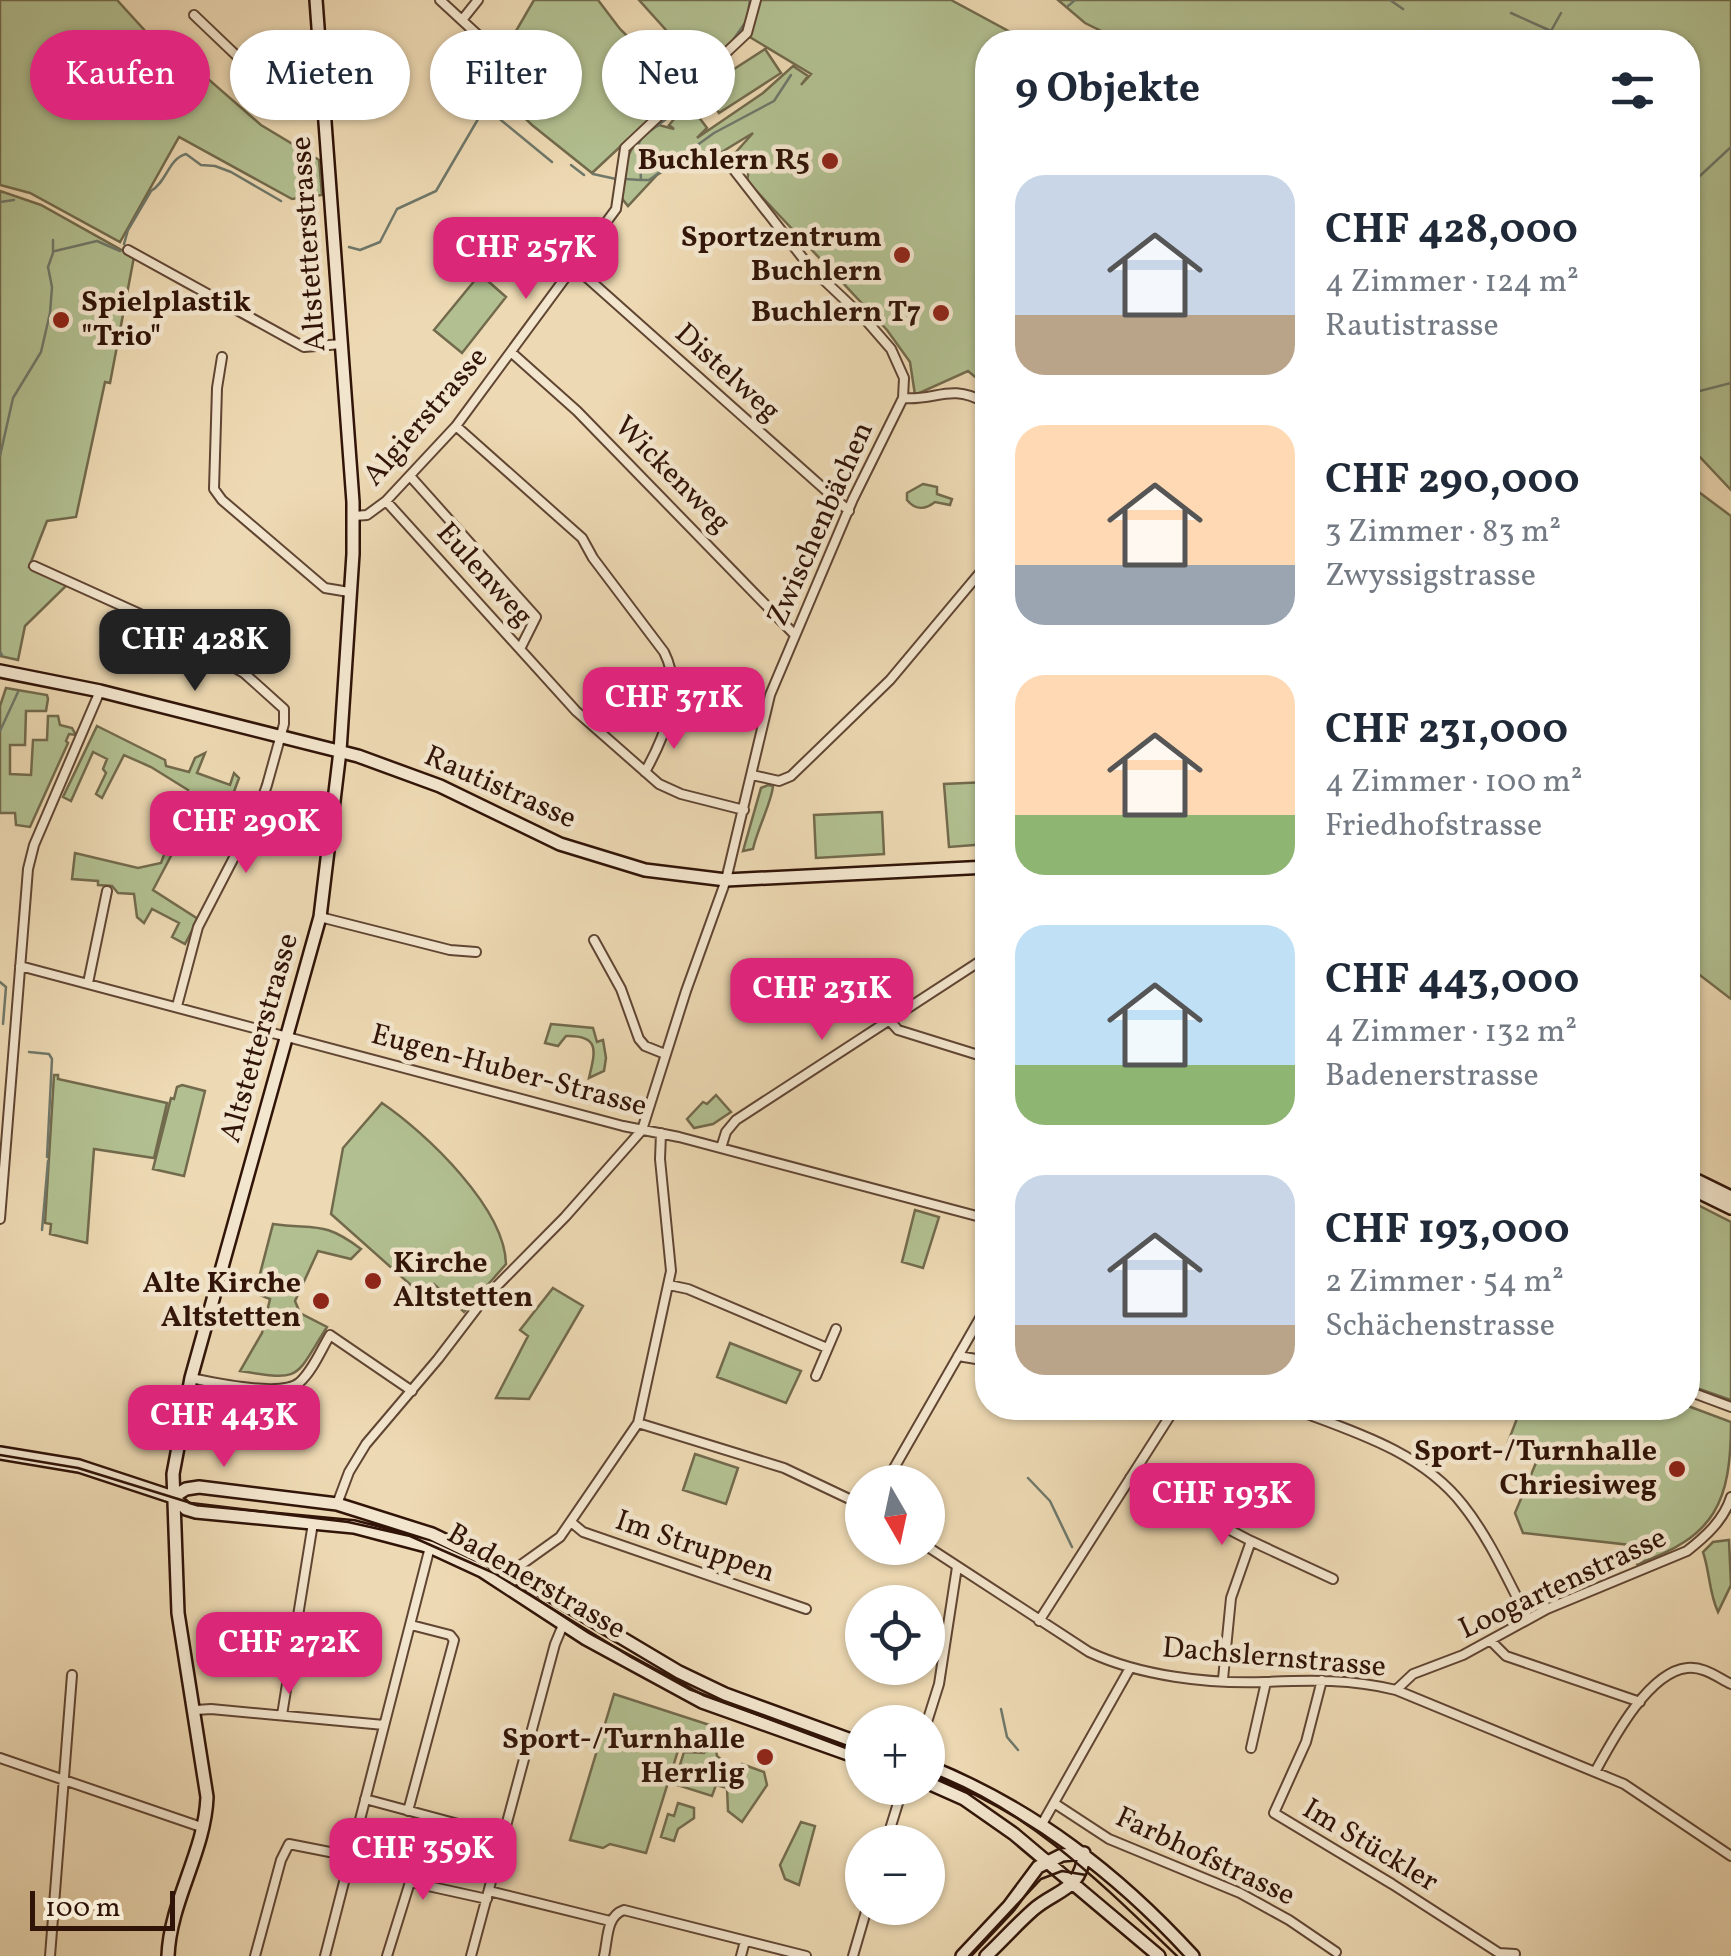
<!DOCTYPE html>
<html lang="de">
<head>
<meta charset="utf-8">
<style>
  body { margin:0; font-family:Vollkorn,serif; background:#f2f2f3; color:#1f2937; height:100vh; display:flex; flex-direction:column; font-size:38px; white-space:nowrap }
  * { box-sizing:border-box; margin:0 }
  p { font-size:32px; color:#747a83 }
  .icon { flex:none; width:55px; height:55px; fill:none; stroke:currentColor; stroke-width:2; stroke-linecap:round; stroke-linejoin:round }
  .map { position:relative; flex:1; overflow:hidden }
  .panel { position:absolute; left:975px; top:30px; width:725px; height:1390px; display:flex; flex-direction:column; background:#fff; border-radius:40px; box-shadow:0 2px 8px #0004 }
  .panel>* { flex:none }
  .guide { position:absolute; left:30px; top:30px; width:795px; height:90px; display:flex; gap:20px }
  .needle { width:65px; rotate:171deg }
  .tools { position:absolute; left:845px; top:1465px; display:grid; gap:20px }
  .tools a { display:grid; place-items:center; width:100px; height:100px; border-radius:50%; background:#fff; box-shadow:0 2px 8px #0004; font-size:50px }
  .scale { position:absolute; left:30px; bottom:25px; width:145px; box-sizing:border-box; padding-left:10px; border:5px solid #311408; border-top:0; font-size:28px; line-height:35px; white-space:nowrap; color:#311408; -webkit-text-stroke:8px #f3e6ce; paint-order:stroke }
  .price { position:absolute; translate:-50% -85px; padding:0 22px; border-radius:20px; background:#db2777; color:#fff; font-size:32px; line-height:65px; filter:drop-shadow(0 2px 5px #0008) }
  .price::after { content:''; position:absolute; left:50%; top:60px; width:30px; height:22px; margin-left:-15px; background:inherit; clip-path:polygon(0 0,100% 0,50% 100%) }
  .price.on { background:#222; color:#fff }
  ul { padding:0; list-style:none }
  li { display:flex; align-items:center; gap:30px; height:250px; padding:0 40px }
  li span { display:grid; place-items:center; flex:none; width:280px; height:200px; border-radius:30px; color:#555 }
  li>.icon { margin-inline-start:auto }
  span .icon { width:120px; height:120px; fill:#fffc; stroke-width:1 }
  li b { font-size:42px }
  h2 { display:flex; justify-content:space-between; align-items:center; height:120px; padding:0 40px; font-size:42px }
  .chip { padding:0 35px; border-radius:45px; background:#fff; box-shadow:0 2px 8px #0004; font-size:35px; line-height:90px }
  .chip.on { background:#db2777; color:#fff }
  .map>svg:first-child { display:block }
  .green { fill:#b2c091; stroke:#726a4c; stroke-width:2.5 }
  .lines { fill:none; stroke-linecap:round; stroke-linejoin:round }
  .stream { stroke:#6f786a; stroke-width:2.5 }
  .street-casing { stroke:#604533; stroke-width:12 }
  .secondary-casing { stroke:#311408; stroke-width:16 }
  .street { stroke:#f3e6ce; stroke-width:8 }
  .secondary { stroke:#f3e6ce; stroke-width:11 }
  .tram { stroke:#311408; stroke-width:2.5 }
  .poi-dot { fill:#8f2418; stroke:#f3e6ce; stroke-width:4 }
  .labels { text-anchor:middle; dominant-baseline:central; stroke-width:9; stroke-linejoin:round; paint-order:stroke }
  .poi-label { font-size:30px; font-weight:bold; fill:#311408; stroke:#f3e6ce; text-anchor:end }
  .street-label { font-size:30px; fill:#311408; stroke:#f3e6ce }
</style>
</head>
<body>
<div class="map">
<svg width="1731" height="1956" viewBox="0 0 1731 1956">
  <rect width="100%" height="100%" fill="#edd9b3"/>
  <filter id="stains"><feTurbulence type="fractalNoise" baseFrequency=".002" numOctaves="4"/><feColorMatrix values="0 0 0 0 .2 0 0 0 0 .09 0 0 0 0 .02 0 0 0 .5 -.17"/></filter>
  <radialGradient id="worn" r=".72"><stop offset=".6" stop-color="#630" stop-opacity="0"/><stop offset="1" stop-color="#630" stop-opacity=".3"/></radialGradient>
  <path class="green" d="M0,0H117L158,45L168,44L261,125L319,160L322,195L292,199L179,137L120,242L30,193L0,185Z
    M534,0H598L620,29L681,90L592,173L532,125L477,72L486,58L492,62L509,43Z
    M639,0H951L1029,42H988V381L985,385L968,371L915,395L910,362L887,330L747,181L749,169L736,152L753,133L720,153L686,157L657,175L628,206L620,196C623,165 628,139 659,125L674,129L669,125L688,103L707,128L697,138L763,93L793,66L808,76L801,85L811,74L748,36L717,56L675,40Z
    M1058,0H1731V490L1698,455L1688,449V42H1124L1085,23Z
    M765,49L781,73L719,113L703,89Z
    M0,191L41,205L134,257L110,383L105,382L76,517L47,521L29,567L68,584L25,626L18,660L0,656Z
    M480,274L506,297L462,353L434,330Z
    M923,484L937,487V494L952,499L950,505L935,502C925,510 915,510 907,500V493Z
    M1688,484L1731,516V999L1688,966Z
    M6,688L47,695L48,699L46,711H26L25,745H10V774L31,775L33,740H47L48,716H58L60,725L72,728L76,735L69,734L66,741L68,743L30,827L16,825L15,813H0V706Z
    M97,726L165,760L166,766L189,772L195,758L205,753L197,773L230,785L234,773L239,778L226,813L212,807L198,824L182,821L172,854L153,890L198,919L185,944L172,937L179,923L152,909L144,923L137,917L134,894L118,893L112,886L98,885V881L72,879L75,853L138,868L161,863L188,790L151,767L124,755L102,798L96,794L106,773L103,769L107,759L93,752L71,801L63,797Z
    M987,782V844L949,847L944,784Z
    M768,785L773,786C772,801 757,830 753,849L743,851L761,788Z
    M882,812L884,854L816,858L814,815Z
    M551,1024L593,1028L597,1042L603,1040L606,1058L604,1071L589,1078C595,1052 601,1035 566,1036L558,1046L545,1043Z
    M54,1075H58V1079L167,1103L154,1158L94,1149L87,1243L50,1234L51,1224L45,1223Z
    M182,1085L205,1091L184,1176L153,1169L171,1098L174,1099L177,1087Z
    M716,1095L731,1112L713,1124L694,1128L687,1119L703,1102L707,1104Z
    M382,1103C426,1133 505,1208 506,1264L464,1312L434,1284L413,1287L331,1214L343,1148Z
    M1688,1200L1731,1222V1400L1688,1385Z
    M915,1210L939,1217L923,1268L902,1262Z
    M273,1224C315,1230 323,1220 361,1249L351,1259L318,1251L295,1301L300,1313L327,1327C294,1379 303,1381 240,1371L262,1333L270,1299L255,1293Z
    M553,1288L583,1306L529,1399L496,1398L528,1336L520,1330Z
    M730,1343L801,1371L786,1403L717,1377Z
    M1688,1406L1731,1422C1731,1503 1715,1537 1637,1564L1630,1545L1523,1533L1515,1513L1538,1458V1448L1508,1442L1521,1408Z
    M695,1454L738,1468L726,1504L683,1490Z
    M1729,1540L1731,1585L1718,1612C1709,1593 1710,1573 1703,1552L1713,1542Z
    M614,1694L722,1729L725,1739L716,1750L717,1756L723,1761L720,1771L732,1774L742,1764L764,1772L767,1785L742,1822L728,1811L727,1788L716,1785L712,1796L674,1784L684,1752L704,1753L705,1749L681,1741L646,1853L610,1844L603,1848L570,1840Z
    M678,1803L694,1808V1818L678,1829L674,1841L661,1837L668,1814L674,1816Z
    M801,1822L815,1826L799,1885L785,1879L780,1865Z"/>
  <g class="lines">
    <path class="stream" d="M1390,0L1403,9
      M1068,6L1075,0
      M1511,13L1551,31
      M1555,42L1551,31L1561,13
      M726,50L747,20L750,0
      M571,165L584,175
      M593,174L616,179
      M625,179L641,180L639,143L642,137L669,117L689,94L726,74L727,58
      M641,180H649L714,133L774,101L791,75
      M1688,187L1731,147
      M0,202L14,200
      M124,244L128,230L151,191C167,182 168,159 186,154L201,165L215,166L231,172L281,201
      M349,247L360,250L380,242L397,209L436,191L481,114L489,112L496,116L552,162
      M55,251L97,241L120,251
      M1688,394L1731,383
      M0,456L13,398L41,352L50,313L52,287L48,267L53,253V240
      M0,652L2,655
      M0,731L18,692
      M0,982L6,987L3,1024
      M29,1052L49,1054L52,1059L47,1157
      M42,1230L48,1161
      M1028,1478L1050,1501L1072,1547
      M1001,1709L1007,1737L1018,1750"/>
    <defs>
      <path id="street" d="M440,0L492,48
        M194,15L282,99L294,105H324
        M462,20L478,0
        M128,250L304,347L342,344
        M575,267L849,511
        M512,353L577,411L795,635
        M222,357L217,388L214,489L222,500L325,588L349,592
        M903,398C936,401 950,383 984,402
        M456,426L582,538L593,558L664,652C684,691 665,736 645,772
        M410,476L536,617L520,649
        M386,501L576,711L659,784L681,794L744,810
        M354,516L367,515L386,501L456,426L616,209L625,148L747,33L756,0
        M34,566L140,614L244,673L284,709V724L267,785L258,811L198,927L177,1006
        M752,775L779,781L791,776L890,680L988,563
        M320,917L450,950L476,952
        M594,940L621,989L639,1039L645,1046L665,1054
        M20,966L623,1126L679,1137L988,1219
        M88,983L107,891
        M890,1021L898,1030L988,1058
        M721,1148L726,1132L736,1120L988,956
        M0,1219L28,869L34,845L100,691
        M669,1285L688,1289L827,1348
        M958,1356L988,1361
        M816,1376L836,1329
        M191,1378C215,1383 282,1398 300,1382C313,1370 321,1350 330,1335L412,1391
        M1688,1391L1731,1407
        M1291,1408C1352,1431 1421,1451 1463,1505C1490,1539 1508,1581 1528,1619
        M638,1423L784,1468L862,1505
        M1130,1478L1251,1541L1333,1579
        M886,1482L988,1304
        M337,1504L349,1472L366,1444L438,1359L483,1300L565,1217L642,1130L686,991L726,880L770,695L853,499L903,398L904,378L891,349L864,318L809,266L727,161
        M571,1522L583,1532L806,1609
        M928,1547L1089,1652C1140,1676 1208,1684 1265,1682C1310,1680 1352,1679 1396,1690L1624,1784L1731,1856
        M511,1572L560,1537L638,1423L671,1271L660,1159L661,1133
        M1039,1621L1175,1408
        M1491,1641L1506,1656L1640,1702
        M1223,1679L1231,1598L1251,1541
        M1322,1680L1306,1742L1274,1813L1392,1884L1499,1953L1515,1954
        M1396,1690L1413,1674L1463,1655L1547,1609L1687,1551C1705,1537 1724,1520 1731,1497
        M196,1710L211,1709L384,1725
        M282,1715L313,1523
        M927,1722L939,1684L957,1567
        M1251,1748L1266,1682
        M0,1758L204,1828
        M1595,1772C1612,1741 1648,1672 1687,1668C1703,1666 1717,1677 1731,1684
        M365,1799L503,1836
        M1054,1803L1109,1839L1240,1893L1289,1920L1336,1952
        M408,1811L454,1640L450,1635L411,1625
        M1042,1824L1130,1668
        M886,1842L899,1800
        M489,1891L610,1921
        M50,1956L72,1675
        M255,1956L281,1860L289,1844L350,1856
        M325,1956L430,1547
        M387,1956L410,1882L487,1899
        M471,1956L555,1644L563,1625
        M604,1956C608,1939 606,1916 624,1910L806,1956
        M741,1956L745,1941
        M853,1956L867,1908"/>
      <path id="secondary" d="M0,671L100,691L358,756L440,786L560,844L645,870L726,880L988,867
        M1688,1176L1731,1197
        M1688,1187L1731,1208
        M0,1453L79,1466L173,1497L186,1509L196,1512L354,1527L430,1547L482,1571L586,1639L702,1702L862,1759
        M173,1497L186,1489L199,1487L337,1504L432,1534L511,1572L679,1672L725,1694L862,1744
        M928,1766C1032,1808 1117,1873 1193,1956
        M928,1783L964,1799L1014,1834L1159,1956
        M168,1956C170,1901 205,1852 207,1797L178,1613L173,1474L191,1378L320,917L340,751L353,554V502L316,0
        M962,1956L1009,1906L1038,1867L1062,1855L1084,1853
        M986,1956C1002,1941 1016,1925 1033,1910C1055,1890 1082,1891 1084,1853"/>
    </defs>
    <use href="#street" class="street-casing"/>
    <use href="#secondary" class="secondary-casing"/>
    <use href="#street" class="street"/>
    <use href="#secondary" class="secondary"/>
    <path class="tram" d="M0,1455L78,1468L191,1503L348,1522L410,1536L494,1573L631,1657L689,1689L862,1754
      M928,1772C1027,1808 1102,1884 1177,1956
      M969,1956L1041,1879L1062,1871L1086,1875"/>
  </g>
  <g class="poi-dot">
    <circle cx="830" cy="161" r="10"/>
    <circle cx="902" cy="255" r="10"/>
    <circle cx="941" cy="313" r="10"/>
    <circle cx="61" cy="320" r="10"/>
    <circle cx="373" cy="1281" r="10"/>
    <circle cx="321" cy="1301" r="10"/>
    <circle cx="1677" cy="1469" r="10"/>
    <circle cx="765" cy="1757" r="10"/>
  </g>
  <g class="labels">
    <g class="poi-label">
      <text x="810" y="161">Buchlern R5</text>
      <text x="882" y="238">Sportzentrum<tspan x="882" dy="34">Buchlern</tspan></text>
      <text x="81" y="303" text-anchor="start">Spielplastik<tspan x="81" dy="34">"Trio"</tspan></text>
      <text x="921" y="313">Buchlern T7</text>
      <text x="393" y="1264" text-anchor="start">Kirche<tspan x="393" dy="34">Altstetten</tspan></text>
      <text x="301" y="1284">Alte Kirche<tspan x="301" dy="34">Altstetten</tspan></text>
      <text x="1657" y="1452">Sport-/Turnhalle<tspan x="1657" dy="34">Chriesiweg</tspan></text>
      <text x="745" y="1740">Sport-/Turnhalle<tspan x="745" dy="34">Herrlig</tspan></text>
    </g>
    <g class="street-label">
      <text transform="translate(309 244) rotate(-94)">Altstetterstrasse</text>
      <text transform="translate(727 373) rotate(42)">Distelweg</text>
      <text transform="translate(426 417) rotate(-49)">Algierstrasse</text>
      <text transform="translate(672 475) rotate(45)">Wickenweg</text>
      <text transform="translate(821 524) rotate(-66)">Zwischenbächen</text>
      <text transform="translate(484 575) rotate(48)">Eulenweg</text>
      <text transform="translate(500 788) rotate(24)">Rautistrasse</text>
      <text transform="translate(260 1038) rotate(-74)">Altstetterstrasse</text>
      <text transform="translate(509 1071) rotate(15)">Eugen-Huber-Strasse</text>
      <text transform="translate(695 1547) rotate(19)">Im Struppen</text>
      <text transform="translate(536 1582) rotate(30)">Badenerstrasse</text>
      <text transform="translate(1563 1584) rotate(-25)">Loogartenstrasse</text>
      <text transform="translate(1274 1658) rotate(5)">Dachslernstrasse</text>
      <text transform="translate(1370 1846) rotate(31)">Im Stückler</text>
      <text transform="translate(1205 1857) rotate(25)">Farbhofstrasse</text>
    </g>
  </g>
  <rect width="100%" height="100%" filter="url(#stains)"/>
  <rect width="100%" height="100%" fill="url(#worn)"/>
</svg>
<div class="tools">
<a><svg class="needle" viewBox="-14 -14 28 28"><path d="M0-13l5 13h-10z" fill="#e53935"/><path d="M0 13l5-13h-10z" fill="#747a83"/></svg></a>
<a><svg class="icon" aria-label="locate" viewBox="0 0 24 24"><circle cx="12" cy="12" r="6"/><path d="M12 2v4M12 18v4M2 12h4M18 12h4"/></svg></a>
<a>+</a>
<a>−</a>
</div>
<div class="scale">100 m</div>
<b class="price" style="left:526px;top:302px">CHF 257K</b>
<b class="price on" style="left:195px;top:694px">CHF 428K</b>
<b class="price" style="left:674px;top:752px">CHF 371K</b>
<b class="price" style="left:246px;top:876px">CHF 290K</b>
<b class="price" style="left:822px;top:1043px">CHF 231K</b>
<b class="price" style="left:224px;top:1470px">CHF 443K</b>
<b class="price" style="left:1222px;top:1548px">CHF 193K</b>
<b class="price" style="left:289px;top:1697px">CHF 272K</b>
<b class="price" style="left:423px;top:1903px">CHF 359K</b>
<div class="guide">
<a class="chip on">Kaufen</a>
<a class="chip">Mieten</a>
<a class="chip">Filter</a>
<a class="chip">Neu</a>
</div>
<section class="panel">
<h2>9 Objekte<svg class="icon" aria-label="filters" viewBox="0 0 24 24"><path d="M4 7h16M4 17h16"/><circle cx="9" cy="7" r="2"/><circle cx="15" cy="17" r="2"/></svg></h2>
<ul>
<li><span style="background:linear-gradient(#c9d6e8 70%,#b9a48a 0)"><svg class="icon" aria-label="home" viewBox="0 0 24 24"><path d="M3 11l9-7 9 7M6 9v11h12V9"/></svg></span><div><b>CHF 428,000</b><p>4 Zimmer · 124 m²</p><p>Rautistrasse</p></div></li>
<li><span style="background:linear-gradient(#ffd9b3 70%,#9aa5b1 0)"><svg class="icon" aria-label="home" viewBox="0 0 24 24"><path d="M3 11l9-7 9 7M6 9v11h12V9"/></svg></span><div><b>CHF 290,000</b><p>3 Zimmer · 83 m²</p><p>Zwyssigstrasse</p></div></li>
<li><span style="background:linear-gradient(#ffd9b3 70%,#8fb573 0)"><svg class="icon" aria-label="home" viewBox="0 0 24 24"><path d="M3 11l9-7 9 7M6 9v11h12V9"/></svg></span><div><b>CHF 231,000</b><p>4 Zimmer · 100 m²</p><p>Friedhofstrasse</p></div></li>
<li><span style="background:linear-gradient(#bfe0f5 70%,#8fb573 0)"><svg class="icon" aria-label="home" viewBox="0 0 24 24"><path d="M3 11l9-7 9 7M6 9v11h12V9"/></svg></span><div><b>CHF 443,000</b><p>4 Zimmer · 132 m²</p><p>Badenerstrasse</p></div></li>
<li><span style="background:linear-gradient(#c9d6e8 75%,#b9a48a 0)"><svg class="icon" aria-label="home" viewBox="0 0 24 24"><path d="M3 11l9-7 9 7M6 9v11h12V9"/></svg></span><div><b>CHF 193,000</b><p>2 Zimmer · 54 m²</p><p>Schächenstrasse</p></div></li>
</ul>
</section>
</div>
</body>
</html>
